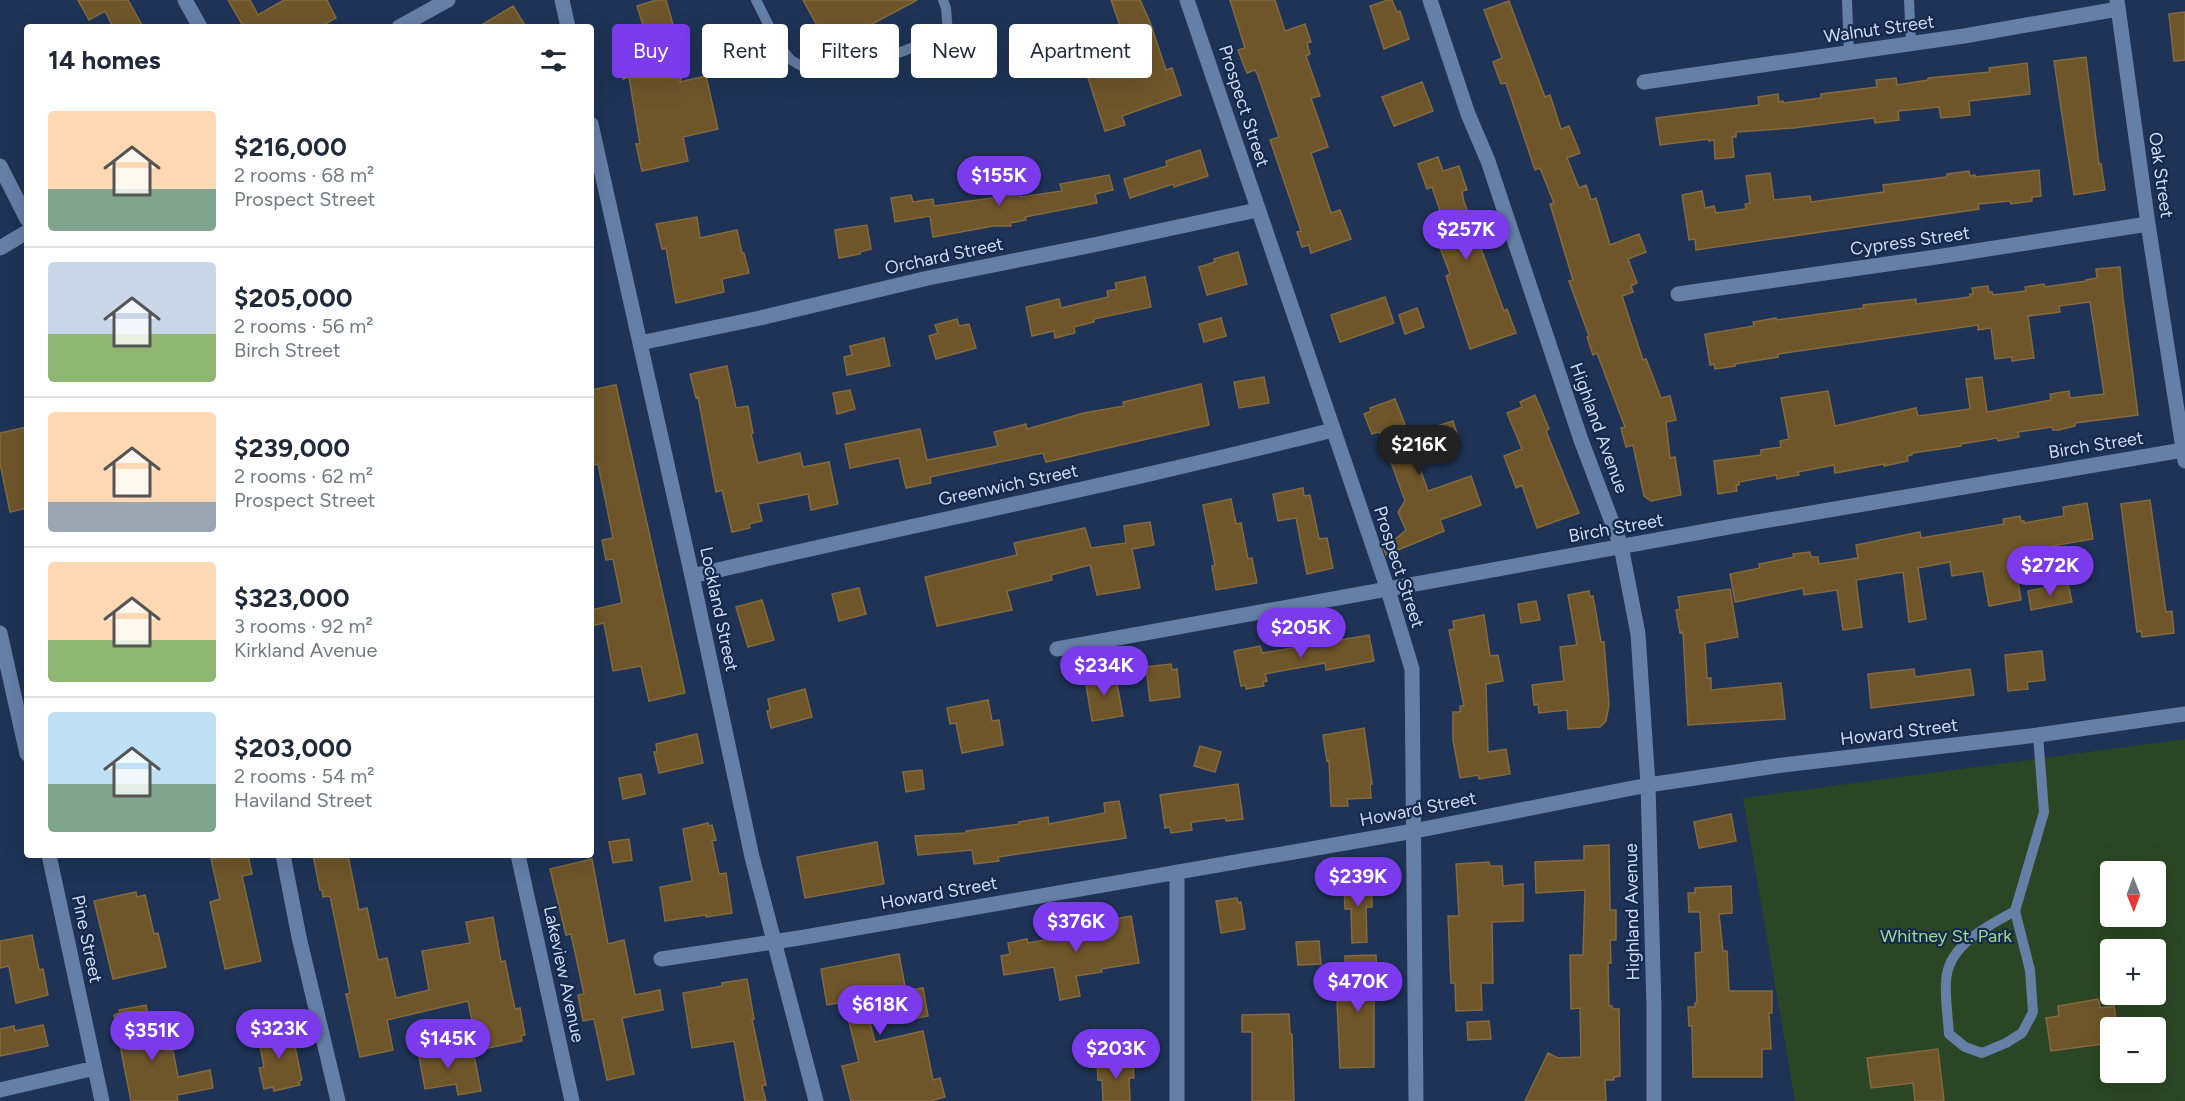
<!DOCTYPE html>
<html lang="en">
<head>
<meta charset="utf-8">
<style>
  body { margin:0; font-family:Figtree,sans-serif; background:#f6f6f7; color:#1f2937; height:100vh; display:flex; flex-direction:column; font-size:22px; white-space:nowrap }
  * { box-sizing:border-box; margin:0 }
  p { font-size:20px; color:#747a83 }
  .icon { flex:none; width:33px; height:33px; fill:none; stroke:currentColor; stroke-width:2; stroke-linecap:round; stroke-linejoin:round }
  .map { position:relative; flex:1; overflow:hidden }
  .side { position:absolute; left:24px; top:24px; width:570px; height:834px; display:flex; flex-direction:column; background:#fff; border-radius:6px; box-shadow:0 6px 24px #0002 }
  .side>* { flex:none }
  .hud { position:absolute; left:612px; top:24px; width:570px; height:54px; display:flex; gap:12px }
  .needle { width:39px; rotate:179deg }
  .buttons { position:absolute; left:2100px; top:861px; display:grid; gap:12px }
  .buttons a { display:grid; place-items:center; width:66px; height:66px; border-radius:6px; background:#fff; box-shadow:0 6px 24px #0002; font-size:30px }
  .price { position:absolute; translate:-50% -51px; padding:0 14px; border-radius:21px; background:#7c3aed; color:#fff; font-size:20px; line-height:39px; filter:drop-shadow(0 2px 3px #0008) }
  .price::after { content:''; position:absolute; left:50%; top:36px; width:18px; height:14px; margin-left:-9px; background:inherit; clip-path:polygon(0 0,100% 0,50% 100%) }
  .price.selected { background:#222; color:#fff }
  ul { padding:0; list-style:none }
  li { display:flex; align-items:center; gap:18px; height:150px; padding:0 24px }
  li+li { border-top:2px solid #e0e1e3 }
  li span { display:grid; place-items:center; flex:none; width:168px; height:120px; border-radius:6px; color:#555 }
  li>.icon { margin-inline-start:auto }
  span .icon { width:72px; height:72px; fill:#fffc; stroke-width:1 }
  li b { font-size:26px }
  h2 { display:flex; justify-content:space-between; align-items:center; height:72px; padding:0 24px; font-size:26px }
  .chip { padding:0 21px; border-radius:6px; background:#fff; box-shadow:0 6px 24px #0002; font-size:21px; line-height:54px }
  .chip.selected { background:#7c3aed; color:#fff }
  .map>svg:first-child { display:block }
  .green { fill:#2b4625; fill-rule:evenodd }
  .building { fill:#6e562a; stroke:#846a3e; stroke-width:1.5 }
  .lines { fill:none; stroke-linecap:round; stroke-linejoin:round }
  .service { stroke:#667fa7; stroke-width:10 }
  .minor { stroke:#667fa7; stroke-width:15 }
  .secondary { stroke:#667fa7; stroke-width:15 }
  .labels { text-anchor:middle; dominant-baseline:central; stroke-width:4.5; stroke-linejoin:round; paint-order:stroke }
  .street-label { font-size:18px; fill:#cedcf3; stroke:#14294b }
  .park-label { font-size:18px; fill:#9fdc93; stroke:#14294b }
</style>
</head>
<body>
<div class="map">
<svg width="2185" height="1101" viewBox="0 0 2185 1101">
  <rect width="100%" height="100%" fill="#1e3356"/>
  <path class="green" d="M2185,739V1101H1795L1743,798ZM2110,872H2156V916H2110ZM2110,950H2156V994H2110ZM2110,1028H2156V1072H2110Z"/>
  <path class="building" d="M78,0H128L143,27H113L105,11L89,20Z
    M228,0H250L258,15L284,0H327L336,18L320,27H236L242,24Z
    M656,0H666L676,35L685,50L686,58L680,82L706,76L718,129L683,137L688,161L642,171L636,144H640L629,77L623,79L618,54L650,48L637,6Z
    M803,0H917L829,47Z
    M1111,0H1140L1150,22L1166,70L1172,68L1181,95L1122,116L1125,125L1105,131L1084,65L1129,51Z
    M1230,0H1275L1285,31L1305,24L1311,42L1307,43L1310,54L1306,56L1320,96L1311,98L1328,147L1311,153L1331,213L1340,210L1351,239L1311,253L1309,245L1302,247L1297,232L1301,231L1270,140L1279,137L1257,73L1255,70L1247,73L1238,50L1245,48Z
    M1388,0H1392L1397,12L1400,11L1409,39L1384,49L1370,6Z
    M1509,1L1545,97L1550,95L1561,129L1569,126L1580,153L1567,158L1579,188L1586,185L1591,200L1596,198L1610,245L1639,234L1646,252L1628,259L1637,283L1631,286L1633,292L1622,296L1643,360L1646,359L1661,398L1670,396L1676,420L1666,422L1670,458L1675,457L1681,495L1651,501L1644,496L1633,445L1626,447L1621,428L1625,427L1597,353L1593,355L1587,337L1589,336L1569,281L1573,280L1550,204L1554,203L1540,168L1535,170L1506,83L1501,84L1493,62L1502,58L1484,10Z
    M513,6L526,27H478Z
    M2185,12V60L2174,61L2169,14Z
    M2086,57L2099,164H2101L2105,190L2074,195L2054,61Z
    M2027,63L2030,94L1969,101L1970,115L1941,118L1939,107L1898,111L1899,120L1875,123L1874,118L1793,128L1736,132V137H1732L1734,157L1715,159L1714,140L1709,141V139L1660,145L1656,118L1759,105L1758,97L1778,94L1779,102L1783,101V103L1821,98V94L1877,87L1876,80L1896,78L1897,85L1928,80V78L1990,72L1989,68Z
    M1422,82L1433,111L1394,126L1382,97Z
    M1200,150L1208,176L1174,187L1173,184L1130,198L1124,179L1167,166L1166,161Z
    M1438,157L1443,171L1459,166L1467,190L1462,191L1464,202L1504,311L1507,309L1516,333L1470,349L1446,276L1450,274L1438,242L1449,238L1447,231L1432,187L1427,189L1418,164Z
    M2039,170L2041,196L2032,197V201L2011,204L2010,201L1978,204L1979,209L1696,250L1695,239L1689,240L1682,195L1702,191L1705,208L1714,206L1716,213L1746,209L1745,204L1750,203L1746,176L1770,173L1774,200L1810,196L1811,202L1884,192L1883,185L1947,177V174L1969,171L1970,176L1975,175V177Z
    M1109,175L1113,190L1095,194L1097,203L1025,217L1026,220L1010,223L1011,226H993L933,237L930,216L895,222L891,198L911,195L913,202L933,199L934,206L1021,194V197L1062,191L1060,184Z
    M697,217L700,238L737,230L742,253H744L749,273L722,279L724,292L676,303L666,248L662,249L656,224Z
    M867,225L871,249L860,252V254L839,258L835,230Z
    M1238,252L1247,284L1207,295L1199,267L1215,262L1214,259Z
    M2120,267L2123,298L2138,415L2075,423V426L2059,430H2053L2052,427L2018,432L2019,437L1998,441L1997,438L1961,444V446L1912,453V455L1907,456L1908,461L1884,466V464L1835,473L1834,465L1798,472L1799,475L1777,479L1776,475L1739,482V485H1736L1737,491L1718,494L1714,461L1761,455V450L1781,447L1780,441L1789,439L1781,398L1828,391L1835,426L1916,408L1918,416L1970,409L1966,379L1982,377L1987,412L2051,400L2050,394L2069,391L2070,398L2104,394L2090,302L2059,306L2060,312L2028,316L2034,358L2012,361V357L1995,359L1991,328L1978,330V325L1778,354V357L1735,364V366L1715,369L1714,364L1710,365L1705,334L1754,326L1753,322L1776,318V320L1864,308L1863,305L1916,299V304L1970,297V294H1973L1972,288L1988,286L1989,292H1992L1993,295L2026,291L2025,287L2044,284L2045,287L2086,281V280L2097,278L2096,269Z
    M1145,277L1151,307L1094,319V322L1074,327L1075,333L1055,338L1054,331L1032,336L1026,307L1059,299L1061,308L1108,297L1107,291L1117,289L1115,283Z
    M1385,297L1394,323L1340,342L1331,315Z
    M1417,308L1424,327L1405,334L1399,315Z
    M1221,318L1226,336L1204,342L1199,324Z
    M957,319L959,326L969,324L976,348L936,359L929,336L938,333L935,325Z
    M884,338L890,366L847,375L844,357L852,355L850,346Z
    M727,366L736,408L748,406L753,433L751,434L758,463L800,453L803,467L829,462L838,504L811,510L808,494L758,504L762,521L749,524L750,528L732,532L722,490L716,492L698,397L696,398L690,374Z
    M1264,377L1269,403L1239,408L1234,382Z
    M1201,384L1209,425L1046,462L1043,453L930,477L931,483L906,488L899,458L850,468L845,444L920,429L927,460L998,446L994,432L1026,424L1027,429L1084,413L1124,406L1123,402Z
    M616,385L685,693L649,701L641,666L613,671L604,623L591,626V610L622,603L613,559L606,560L602,540L613,538L598,464L591,466V390Z
    M850,390L855,409L837,414L833,393Z
    M1535,395L1549,429L1546,431L1579,513L1537,528L1522,485L1516,488L1504,456L1522,449L1507,413L1522,407L1520,402Z
    M1395,399L1409,435L1453,421L1459,440L1415,455L1428,491L1471,476L1481,505L1440,520L1444,531L1386,555L1384,549L1406,530L1398,512L1405,501L1381,434L1378,432L1372,434L1364,414L1371,411L1370,408Z
    M27,427V508L10,512L0,463V433Z
    M1303,488L1304,496L1310,495L1319,539L1327,538L1333,568L1307,574L1296,518L1278,521L1273,494Z
    M1231,499L1236,524L1241,523L1248,559L1252,558L1257,583L1216,590L1212,566L1215,565L1203,505Z
    M2150,500L2166,612L2172,611L2174,633L2142,637L2141,631L2137,632L2121,504Z
    M2087,503L2093,539L2023,551L2024,557L2014,559L2021,600L1989,606L1983,571L1952,576L1950,562L1918,568L1926,619L1909,622L1903,572L1856,580L1862,627L1843,630L1837,590L1804,595L1803,588L1735,602L1730,574L1760,568L1759,564L1794,557L1793,554L1810,552L1811,557H1818L1819,564L1858,558L1856,545L1920,532L1921,538L2004,524L2003,519L2020,516L2021,521H2024V523L2064,516L2063,507Z
    M1150,522L1154,545L1132,549L1140,588L1097,595L1090,565L1051,575L1052,580L1007,591L1012,610L937,626L925,577L1017,555L1014,543L1085,528L1091,548L1126,543L1124,526Z
    M2068,583L2072,602L2031,610L2028,591Z
    M859,588L866,614L839,621L832,594Z
    M1730,589L1738,637L1705,643L1707,678H1711V690L1781,683L1785,719L1688,725L1683,632L1680,633L1676,610L1680,609L1678,597Z
    M1589,591L1590,597L1593,596L1601,642H1604L1609,705L1606,721L1600,727L1568,729L1567,710L1539,713L1538,704L1534,705L1532,685L1564,681L1560,647L1577,645L1568,595Z
    M762,600L774,640L748,647L736,607Z
    M1536,601L1540,620L1521,623L1518,604Z
    M1484,615L1490,656L1498,655L1503,681L1486,684L1488,752L1506,749L1510,774L1479,779L1478,775L1460,778L1453,740V712H1460V706H1464L1449,630L1454,629L1453,621Z
    M1369,635L1374,661L1326,670L1325,663L1265,674L1267,681L1263,682L1264,686L1246,689V685L1241,686L1234,651L1260,646L1262,653Z
    M2042,651L2045,680L2027,682L2028,689L2008,691L2005,655Z
    M1171,664L1172,670L1177,669L1180,697L1150,701L1146,667Z
    M1914,669L1915,677L1970,669L1974,695L1871,708L1868,674Z
    M1115,673L1123,716L1092,721L1085,678Z
    M805,689L812,717L771,728L767,711L770,710L768,699Z
    M988,700L992,721L999,720L1003,745L962,753L956,723L950,724L947,708Z
    M1364,728L1372,784H1370L1371,798L1347,799L1348,806H1331L1329,760L1327,761L1323,735Z
    M697,734L703,763L659,773L654,752H657L656,744Z
    M1200,746L1221,752L1215,772L1194,766Z
    M922,770L924,789L906,792L903,772Z
    M641,774L645,794L623,799L619,778Z
    M1238,784L1243,819L1226,821L1225,818L1193,822L1191,823L1192,830L1171,833L1170,827L1165,828L1160,795Z
    M1119,801L1126,838L998,857L999,861L974,864L972,850L918,855L915,836L966,833V831L1019,824V822L1048,817L1049,824L1105,813L1104,803Z
    M1731,814L1736,841L1699,848L1694,822Z
    M708,823V826L712,825L716,840L712,841L719,874L726,873L732,913L706,917V915L665,921L660,887L692,881L683,829Z
    M629,839L632,860L613,863L609,842Z
    M877,842L884,884L805,898L797,857Z
    M1609,845L1610,910H1616V940H1610L1611,963H1608L1609,1006H1612L1613,1009H1619L1620,1076L1614,1077V1080H1605L1606,1101H1525L1548,1053L1558,1058L1581,1057L1580,1008L1571,1009L1570,955H1583L1585,890L1536,893L1535,862L1584,860V846Z
    M228,855H248L252,874L242,876L261,961L225,969L210,902L220,899L211,859Z
    M313,855H348L359,910L367,908L378,960L387,958L396,998L429,990L422,951L470,943L466,922L493,917L501,962L505,961L515,1009L520,1008L525,1035L521,1036L522,1041L478,1050L468,1001L387,1020L393,1050L360,1057L346,994L350,993L330,896L323,897L322,890H320Z
    M592,859L608,944L624,940L635,995L660,990L663,1010L622,1018L634,1074L607,1080L594,1019L583,1021L578,995L584,994L571,934L566,935L550,869Z
    M1489,862L1490,866H1502L1503,886L1523,884V921L1492,922L1493,983H1481L1482,1010L1456,1011L1455,983H1451L1448,916H1459L1456,864Z
    M1371,881L1372,907H1366L1367,942L1352,943L1351,909H1345L1344,882Z
    M1731,886L1732,913L1719,914L1723,951H1727L1729,991H1772V1013H1769L1771,1049H1762V1077H1693L1692,1026H1689L1688,1007H1695V1003H1697L1695,953L1702,952L1700,912H1689L1688,893H1695V888Z
    M136,892L137,897L145,895L154,934L158,933L166,967L113,979L94,901Z
    M1237,898L1238,903L1241,902L1245,929L1221,933L1216,901Z
    M1131,916L1139,963L1101,969L1102,972L1076,976L1080,996L1060,1000L1054,967L1004,975L1001,956L1010,954L1008,943L1027,939L1028,943L1067,936L1065,927Z
    M32,935L39,970L43,969L48,995L16,1003L9,966L0,968V941Z
    M1319,941L1321,964L1298,965L1296,942Z
    M899,954L906,992L864,999L875,1042L923,1031L933,1080L940,1078L945,1097L930,1101H851L842,1066L859,1062L844,1002L827,1005L821,969Z
    M1376,955L1377,981L1374,982V1067L1340,1068L1337,1001H1347L1345,956Z
    M747,979L754,1019H752L766,1085L762,1086L766,1101H745L734,1041L692,1048L683,993L722,986V983Z
    M923,988L928,1016L912,1019L907,991Z
    M2098,999L2100,1008L2114,1006L2117,1028H2110V1043L2051,1051L2046,1018L2059,1016L2058,1006Z
    M146,1005L155,1050L166,1048V1051L173,1050L178,1077L210,1070L213,1088L177,1095L178,1101H131L114,1015L120,1013L119,1010Z
    M1289,1014L1290,1034H1292L1294,1101H1252V1032H1242V1015Z
    M1489,1021L1491,1039L1468,1040L1467,1022Z
    M43,1025L48,1046L0,1056V1029L14,1026L15,1031Z
    M291,1028L302,1080L299,1081L300,1085L274,1091L273,1087L264,1089L259,1068L264,1067L258,1035Z
    M436,1041L442,1061L474,1055L481,1091L458,1095L456,1084L425,1089L417,1046Z
    M1938,1049L1944,1101H1915L1913,1083L1871,1088L1867,1058Z
    M1133,1061L1134,1078H1129L1130,1101H1103L1102,1080H1098L1097,1063Z"/>
  <g class="lines">
    <path class="service" d="M756,0L779,46L791,60L810,71L834,73L864,66L948,34L946,8L943,0
      M1847,0L1849,53
      M1909,0L1911,44
      M2015,911C1988,926 1947,945 1946,982C1945,999 1948,1017 1949,1034L1965,1047L1982,1053L2006,1043L2022,1033L2033,1012L2030,970L2015,911L2044,812L2038,735"/>
    <path class="minor" d="M185,0L200,27
      M562,0L568,27
      M1187,0L1388,590L1412,669L1416,1101
      M1430,0L1468,114L1488,161L1581,440L1621,546L1638,634L1648,785L1654,1008V1101
      M2117,0L2148,224L2185,461
      M1644,82L1964,36L2118,9
      M591,124L692,576L752,857L816,1101
      M0,166L27,219
      M1678,294L1943,256L2148,224
      M640,343L760,318L928,278L1093,245L1257,210
      M692,576C905,526 1120,484 1333,430
      M0,633L27,754
      M1057,649L1734,526L2183,450
      M49,855L102,1101
      M283,855L299,937L338,1101
      M518,855L572,1101
      M661,959L799,938L1414,831L1648,785L1783,765L2038,735L2185,714
      M0,1090L95,1068
      M1177,1101V872"/>
    <path class="secondary" d="M399,27L448,0
      M0,248L27,232"/>
  </g>
  <g class="labels">
    <g class="street-label">
      <text transform="translate(1879 29) rotate(-8)">Walnut Street</text>
      <text transform="translate(1244 106) rotate(72)">Prospect Street</text>
      <text transform="translate(2161 175) rotate(82)">Oak Street</text>
      <text transform="translate(1910 241) rotate(-8)">Cypress Street</text>
      <text transform="translate(944 256) rotate(-12)">Orchard Street</text>
      <text transform="translate(1599 428) rotate(70)">Highland Avenue</text>
      <text transform="translate(2096 445) rotate(-9)">Birch Street</text>
      <text transform="translate(1008 485) rotate(-12)">Greenwich Street</text>
      <text transform="translate(1616 528) rotate(-10)">Birch Street</text>
      <text transform="translate(1399 567) rotate(72)">Prospect Street</text>
      <text transform="translate(719 609) rotate(78)">Lockland Street</text>
      <text transform="translate(1899 732) rotate(-7)">Howard Street</text>
      <text transform="translate(1418 809) rotate(-11)">Howard Street</text>
      <text transform="translate(939 893) rotate(-10)">Howard Street</text>
      <text transform="translate(1632 912) rotate(-91)">Highland Avenue</text>
      <text transform="translate(87 939) rotate(78)">Pine Street</text>
      <text transform="translate(564 974) rotate(78)">Lakeview Avenue</text>
    </g>
    <g class="park-label">
      <text x="1946" y="936">Whitney St. Park</text>
    </g>
  </g>
</svg>
<div class="buttons">
<a><svg class="needle" viewBox="-14 -14 28 28"><path d="M0-13l5 13h-10z" fill="#e53935"/><path d="M0 13l5-13h-10z" fill="#747a83"/></svg></a>
<a>+</a>
<a>−</a>
</div>
<b class="price" style="left:999px;top:207px">$155K</b>
<b class="price" style="left:1466px;top:261px">$257K</b>
<b class="price selected" style="left:1419px;top:476px">$216K</b>
<b class="price" style="left:2050px;top:597px">$272K</b>
<b class="price" style="left:1301px;top:659px">$205K</b>
<b class="price" style="left:1104px;top:697px">$234K</b>
<b class="price" style="left:1358px;top:908px">$239K</b>
<b class="price" style="left:1076px;top:953px">$376K</b>
<b class="price" style="left:1358px;top:1013px">$470K</b>
<b class="price" style="left:880px;top:1036px">$618K</b>
<b class="price" style="left:279px;top:1060px">$323K</b>
<b class="price" style="left:152px;top:1062px">$351K</b>
<b class="price" style="left:448px;top:1070px">$145K</b>
<b class="price" style="left:1116px;top:1080px">$203K</b>
<div class="hud">
<a class="chip selected">Buy</a>
<a class="chip">Rent</a>
<a class="chip">Filters</a>
<a class="chip">New</a>
<a class="chip">Apartment</a>
</div>
<section class="side">
<h2>14 homes<svg class="icon" aria-label="filters" viewBox="0 0 24 24"><path d="M4 7h16M4 17h16"/><circle cx="9" cy="7" r="2"/><circle cx="15" cy="17" r="2"/></svg></h2>
<ul>
<li><span style="background:linear-gradient(#ffd9b3 65%,#7fa58c 0)"><svg class="icon" aria-label="home" viewBox="0 0 24 24"><path d="M3 11l9-7 9 7M6 9v11h12V9"/></svg></span><div><b>$216,000</b><p>2 rooms · 68 m²</p><p>Prospect Street</p></div></li>
<li><span style="background:linear-gradient(#c9d6e8 60%,#8fb573 0)"><svg class="icon" aria-label="home" viewBox="0 0 24 24"><path d="M3 11l9-7 9 7M6 9v11h12V9"/></svg></span><div><b>$205,000</b><p>2 rooms · 56 m²</p><p>Birch Street</p></div></li>
<li><span style="background:linear-gradient(#ffd9b3 75%,#9aa5b1 0)"><svg class="icon" aria-label="home" viewBox="0 0 24 24"><path d="M3 11l9-7 9 7M6 9v11h12V9"/></svg></span><div><b>$239,000</b><p>2 rooms · 62 m²</p><p>Prospect Street</p></div></li>
<li><span style="background:linear-gradient(#ffd9b3 65%,#8fb573 0)"><svg class="icon" aria-label="home" viewBox="0 0 24 24"><path d="M3 11l9-7 9 7M6 9v11h12V9"/></svg></span><div><b>$323,000</b><p>3 rooms · 92 m²</p><p>Kirkland Avenue</p></div></li>
<li><span style="background:linear-gradient(#bfe0f5 60%,#7fa58c 0)"><svg class="icon" aria-label="home" viewBox="0 0 24 24"><path d="M3 11l9-7 9 7M6 9v11h12V9"/></svg></span><div><b>$203,000</b><p>2 rooms · 54 m²</p><p>Haviland Street</p></div></li>
</ul>
</section>
</div>
</body>
</html>
